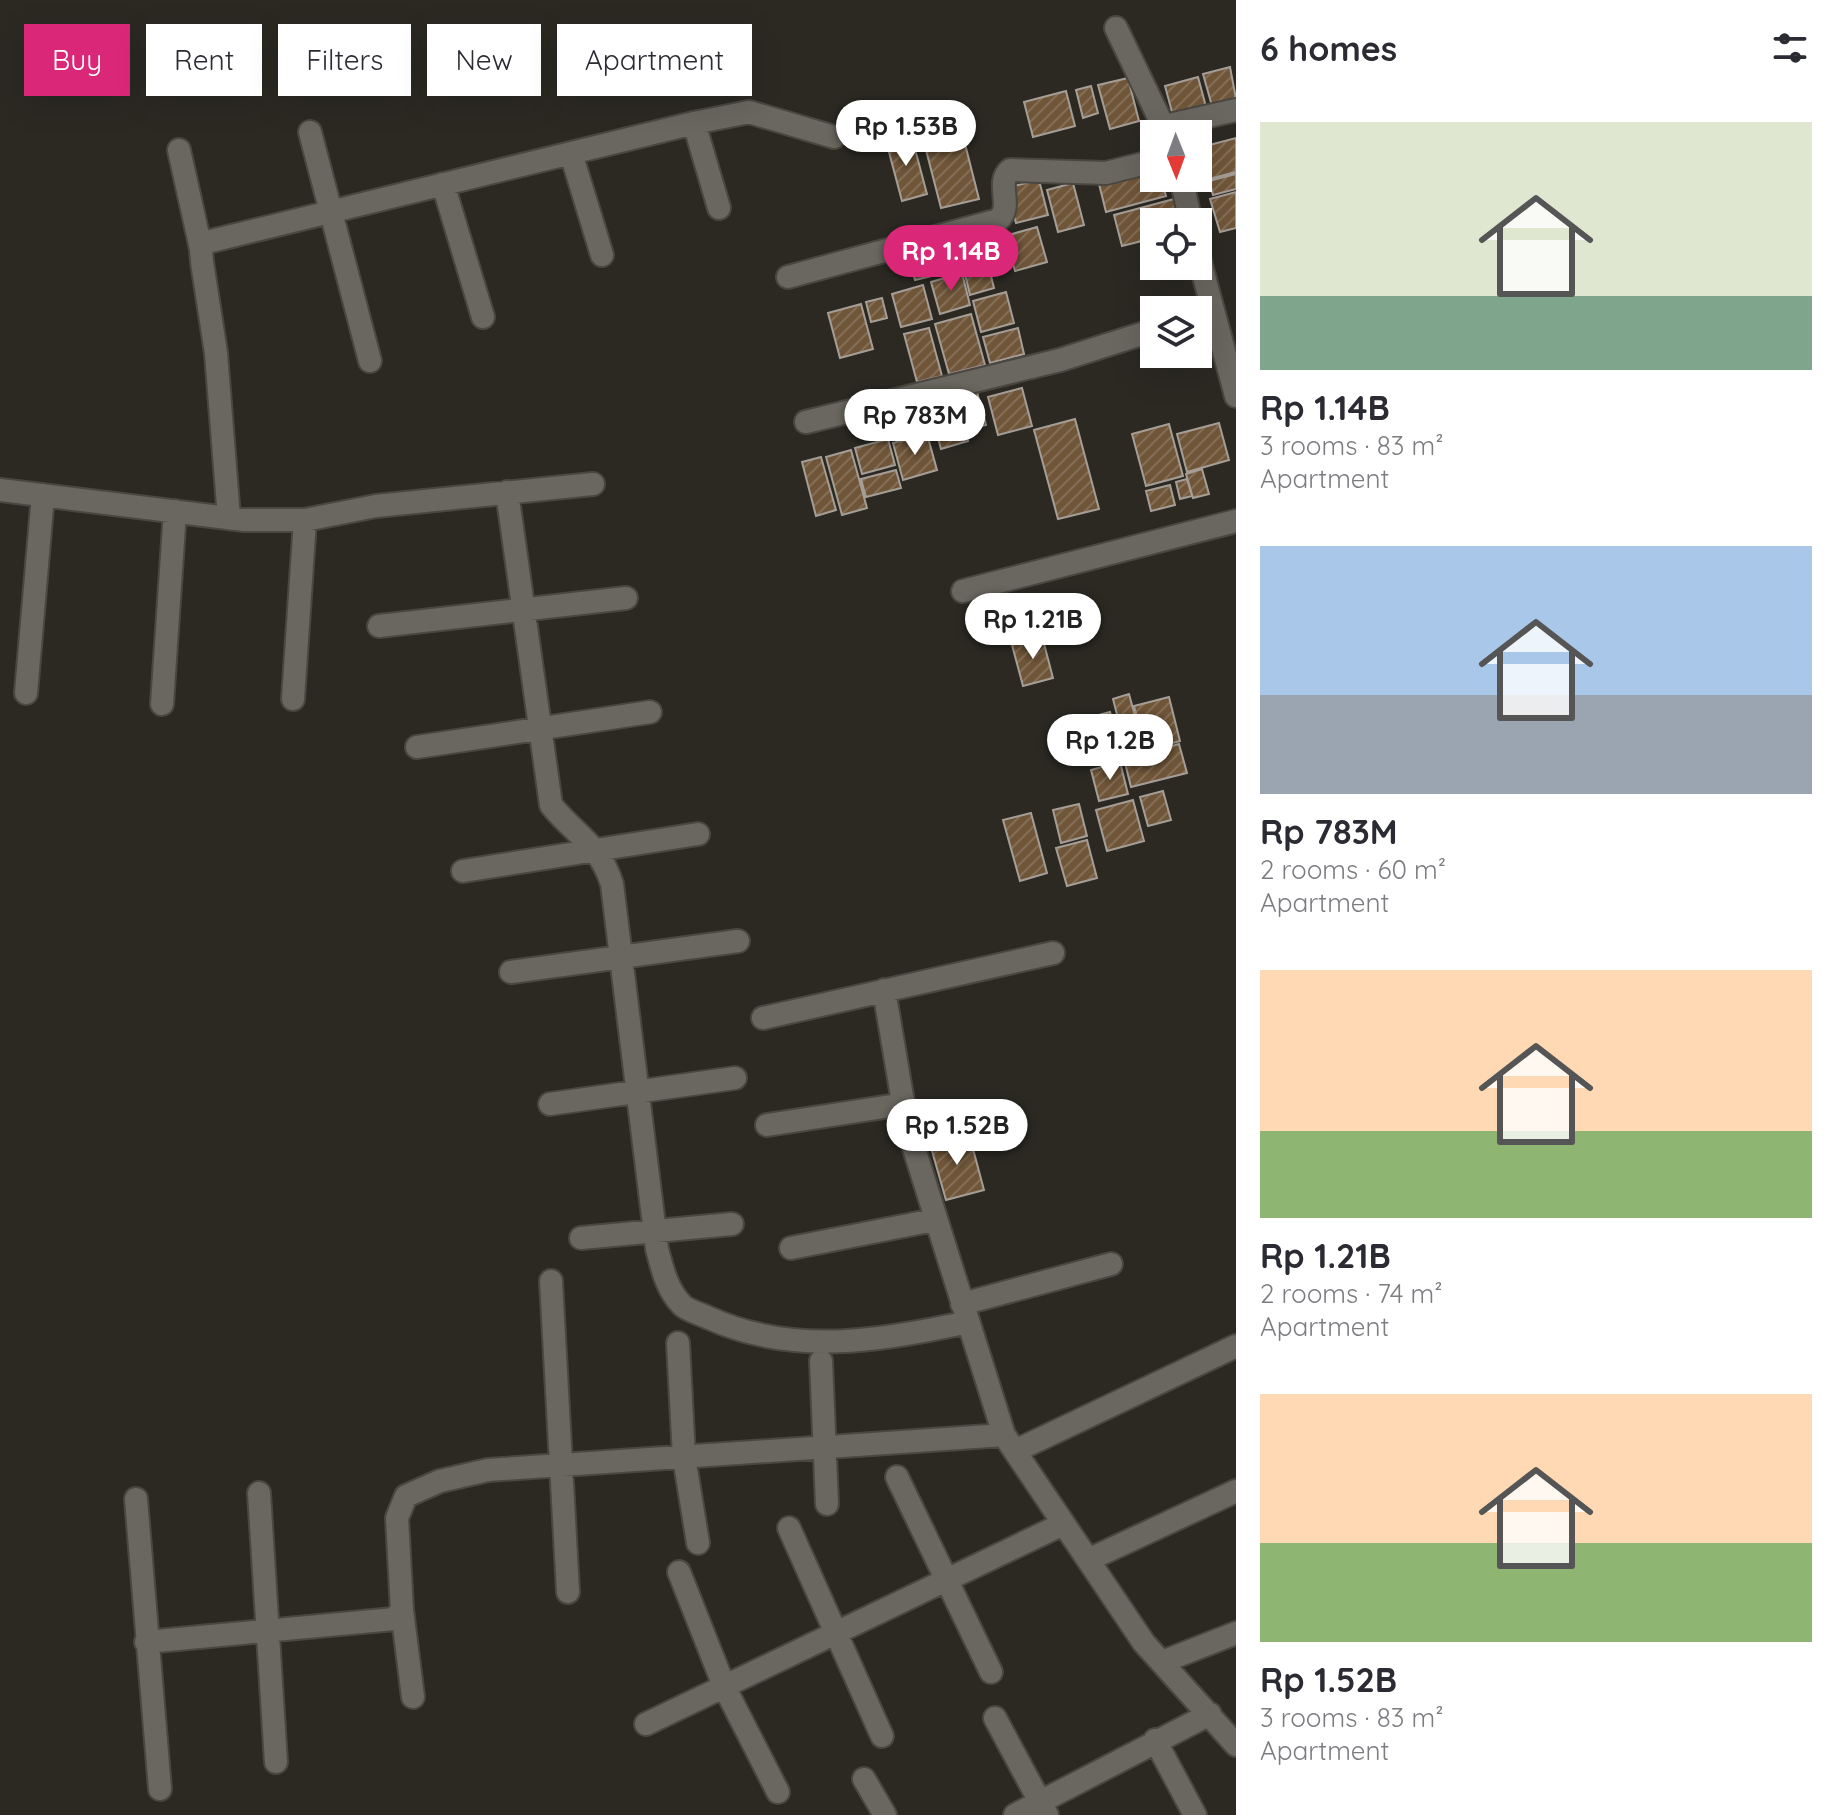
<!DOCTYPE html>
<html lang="en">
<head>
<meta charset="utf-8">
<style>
  body { margin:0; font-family:Quicksand,sans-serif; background:#f7f7f7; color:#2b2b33; height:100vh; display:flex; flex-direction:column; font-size:30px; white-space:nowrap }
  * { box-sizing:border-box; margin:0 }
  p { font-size:26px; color:#7c7c81 }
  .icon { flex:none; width:44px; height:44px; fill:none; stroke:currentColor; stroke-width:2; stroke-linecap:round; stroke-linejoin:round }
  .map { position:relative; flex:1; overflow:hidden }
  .details { display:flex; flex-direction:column; background:#fff; width:600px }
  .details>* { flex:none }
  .top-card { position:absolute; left:24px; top:24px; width:760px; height:72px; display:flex; gap:16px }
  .needle { width:52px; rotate:179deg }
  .controls { position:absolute; left:1140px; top:120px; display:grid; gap:16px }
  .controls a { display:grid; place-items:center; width:72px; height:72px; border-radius:0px; background:#fff; box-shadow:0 8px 32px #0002; font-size:40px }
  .price { position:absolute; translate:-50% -68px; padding:0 18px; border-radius:28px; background:#fff; color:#222; font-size:26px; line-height:52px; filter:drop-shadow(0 2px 4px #0008) }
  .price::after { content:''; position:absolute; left:50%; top:48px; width:24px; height:18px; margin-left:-12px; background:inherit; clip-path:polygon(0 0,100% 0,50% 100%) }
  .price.on { background:#db2777; color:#fff }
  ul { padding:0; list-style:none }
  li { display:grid; align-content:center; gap:16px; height:424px; padding:0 24px }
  li span { display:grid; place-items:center; height:248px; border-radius:0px; color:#555 }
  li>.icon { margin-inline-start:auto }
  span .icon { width:144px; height:144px; fill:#fffc; stroke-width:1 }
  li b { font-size:34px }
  h2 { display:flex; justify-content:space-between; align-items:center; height:96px; padding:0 24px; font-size:34px }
  .pill { padding:0 28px; border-radius:0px; background:#fff; box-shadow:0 8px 32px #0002; font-size:28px; line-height:72px }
  .pill.on { background:#db2777; color:#fff }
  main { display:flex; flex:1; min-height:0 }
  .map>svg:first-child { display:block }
  .building { fill:url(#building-hatch); stroke:#a59e97; stroke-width:2 }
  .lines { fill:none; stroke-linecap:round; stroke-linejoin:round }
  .minor-casing { stroke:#4a4741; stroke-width:26 }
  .minor { stroke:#6a6760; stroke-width:22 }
</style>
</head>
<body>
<main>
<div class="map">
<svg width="1236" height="1815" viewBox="0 0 1236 1815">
  <defs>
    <pattern id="building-hatch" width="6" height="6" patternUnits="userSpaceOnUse" patternTransform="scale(2)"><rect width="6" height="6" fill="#705639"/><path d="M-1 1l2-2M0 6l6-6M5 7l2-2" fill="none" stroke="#846e55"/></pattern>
  </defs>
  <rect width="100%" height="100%" fill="#2b2922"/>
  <path class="building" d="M1230,67L1236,99L1212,106L1203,74Z
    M1198,77L1208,114L1175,123L1165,86Z
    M1128,78L1139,121L1110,129L1098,85Z
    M1091,86L1098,113L1083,118L1076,90Z
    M1066,91L1075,126L1033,137L1024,102Z
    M911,134L927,194L902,201L886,141Z
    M1236,138V172L1201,181L1198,148Z
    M964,140L979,199L941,208L926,150Z
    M1154,170V178H1161L1166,196L1106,212L1099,184Z
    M1236,174V189L1213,195L1209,181Z
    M1039,180L1048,215L1016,223L1006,188Z
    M1073,183L1084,225L1058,232L1047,190Z
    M1236,192V228L1220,232L1210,199Z
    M1174,199L1181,222H1154V238L1122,246L1114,215Z
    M1037,227L1047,262L1015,271L1005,236Z
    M948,240L957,270L915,280L907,250Z
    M989,268L994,288L970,295L965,274Z
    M962,273L970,305L940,314L931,282Z
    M923,285L932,319L901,327L892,294Z
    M1006,292L1014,323L981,332L973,301Z
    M882,298L887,318L871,322L866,302Z
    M861,304L873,349L840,358L828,313Z
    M971,314L985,365L949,374L935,324Z
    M929,328L942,376L917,382L904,334Z
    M1018,328L1024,354L990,363L983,337Z
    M975,383L979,400L946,408L942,392Z
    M1022,388L1032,426L998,435L988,397Z
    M981,405L986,425L970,429L964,410Z
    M959,406L968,441L941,449L931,413Z
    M1075,419L1099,509L1058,519L1034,430Z
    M1219,423L1229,460L1187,472L1177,434Z
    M1169,424L1183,476L1146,486L1132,434Z
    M927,434L937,470L903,480L893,443Z
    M888,439L895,465L862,474L855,448Z
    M851,450L867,508L842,515L826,457Z
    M821,457L836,510L816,516L802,462Z
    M1202,469L1209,494L1193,498L1186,474Z
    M896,470L901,488L866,497L861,479Z
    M1187,479L1192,496L1180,499L1176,482Z
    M1170,485L1175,505L1151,511L1146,491Z
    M1042,636L1053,678L1023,686L1012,645Z
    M1129,694L1140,734L1123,738L1113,699Z
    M1169,697L1180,741L1146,750L1134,706Z
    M1110,712L1114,725L1098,730L1095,716Z
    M1179,744L1187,773L1131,787L1124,759Z
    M1120,762L1128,794L1099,801L1091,770Z
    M1163,791L1171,820L1148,826L1140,797Z
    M1133,800L1144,841L1107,851L1096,810Z
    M1079,804L1087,836L1061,843L1053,810Z
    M1031,813L1047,873L1020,881L1003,820Z
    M1087,840L1097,878L1067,886L1056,848Z
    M969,1134L984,1190L946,1200L930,1144Z"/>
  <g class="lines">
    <defs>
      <path id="minor" d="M1116,28L1167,134
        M694,123L749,112L834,137
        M1165,126L1236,110
        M310,132L370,361
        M179,150L201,249
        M571,153L602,255
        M1181,178L1191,222
        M443,184L483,317
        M1198,254L1236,396
        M788,277L998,220C1014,207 995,183 1010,170L1106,173L1154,161
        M806,422L1060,360L1154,330
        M0,490L244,520H305L376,506L593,484
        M507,492L551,805C576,836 599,843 612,884L657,1249C662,1268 667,1290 682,1305C688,1311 701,1314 709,1318C793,1356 882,1341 968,1322
        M229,518L216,353L202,262L201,249L207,242L694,123L719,208
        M963,591L1236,521
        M379,626L626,598
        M26,693L43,495
        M293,699L305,520
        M162,704L175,511
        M417,747L650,712
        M463,871L698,834
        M511,972L738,941
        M884,990L907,1126L1004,1435L1144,1643L1236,1745
        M763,1018L1053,953
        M550,1104L735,1078
        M767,1125L904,1104
        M581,1238L732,1224
        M791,1248L934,1220
        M551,1281L568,1592
        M962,1304L1111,1264
        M678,1343L684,1457L698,1543
        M821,1361L827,1504
        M1015,1451L1236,1346
        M897,1477L991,1672
        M259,1493L276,1762
        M136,1499L160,1789
        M789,1528L882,1736
        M1088,1560L1236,1491
        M679,1572L724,1686L778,1792
        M402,1610L413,1697
        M146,1642L394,1619L402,1610L397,1518L406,1496L440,1481L488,1470L1004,1435
        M1162,1662L1236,1633
        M995,1718L1047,1815
        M646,1724L1063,1524
        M1155,1740L1195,1815
        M864,1779L885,1815
        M1015,1815L1210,1714"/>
    </defs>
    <use href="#minor" class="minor-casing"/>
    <use href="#minor" class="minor"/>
  </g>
</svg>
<div class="controls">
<a><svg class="needle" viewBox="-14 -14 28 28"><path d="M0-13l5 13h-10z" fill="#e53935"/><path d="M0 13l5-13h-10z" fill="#7c7c81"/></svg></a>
<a><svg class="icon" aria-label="locate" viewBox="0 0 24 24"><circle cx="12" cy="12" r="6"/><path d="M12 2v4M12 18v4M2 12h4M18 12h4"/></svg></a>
<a><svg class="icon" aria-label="layers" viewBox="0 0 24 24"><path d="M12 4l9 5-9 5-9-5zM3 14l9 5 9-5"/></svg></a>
</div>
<b class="price" style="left:906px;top:168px">Rp 1.53B</b>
<b class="price on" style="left:951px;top:293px">Rp 1.14B</b>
<b class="price" style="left:915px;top:457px">Rp 783M</b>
<b class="price" style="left:1033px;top:661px">Rp 1.21B</b>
<b class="price" style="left:1110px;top:782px">Rp 1.2B</b>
<b class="price" style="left:957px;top:1167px">Rp 1.52B</b>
<div class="top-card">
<a class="pill on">Buy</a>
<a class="pill">Rent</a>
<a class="pill">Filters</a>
<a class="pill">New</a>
<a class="pill">Apartment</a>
</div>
</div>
<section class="details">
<h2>6 homes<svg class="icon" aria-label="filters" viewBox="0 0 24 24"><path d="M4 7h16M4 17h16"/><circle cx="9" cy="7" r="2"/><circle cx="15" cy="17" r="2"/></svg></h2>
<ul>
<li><span style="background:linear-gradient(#dfe7d0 70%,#7fa58c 0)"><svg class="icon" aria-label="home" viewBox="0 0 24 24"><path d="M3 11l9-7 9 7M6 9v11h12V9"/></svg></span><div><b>Rp 1.14B</b><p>3 rooms · 83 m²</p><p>Apartment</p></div></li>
<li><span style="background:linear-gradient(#a9c7e8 60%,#9aa5b1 0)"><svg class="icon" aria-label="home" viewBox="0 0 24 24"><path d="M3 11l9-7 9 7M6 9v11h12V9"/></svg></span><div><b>Rp 783M</b><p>2 rooms · 60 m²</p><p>Apartment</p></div></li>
<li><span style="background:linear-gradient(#ffd9b3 65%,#8fb573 0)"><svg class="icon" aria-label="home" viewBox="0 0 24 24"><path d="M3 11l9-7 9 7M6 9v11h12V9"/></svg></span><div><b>Rp 1.21B</b><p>2 rooms · 74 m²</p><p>Apartment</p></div></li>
<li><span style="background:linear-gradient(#ffd9b3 60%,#8fb573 0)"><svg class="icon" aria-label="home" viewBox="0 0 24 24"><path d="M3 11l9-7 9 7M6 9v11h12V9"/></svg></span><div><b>Rp 1.52B</b><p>3 rooms · 83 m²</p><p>Apartment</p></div></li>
</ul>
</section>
</main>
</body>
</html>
